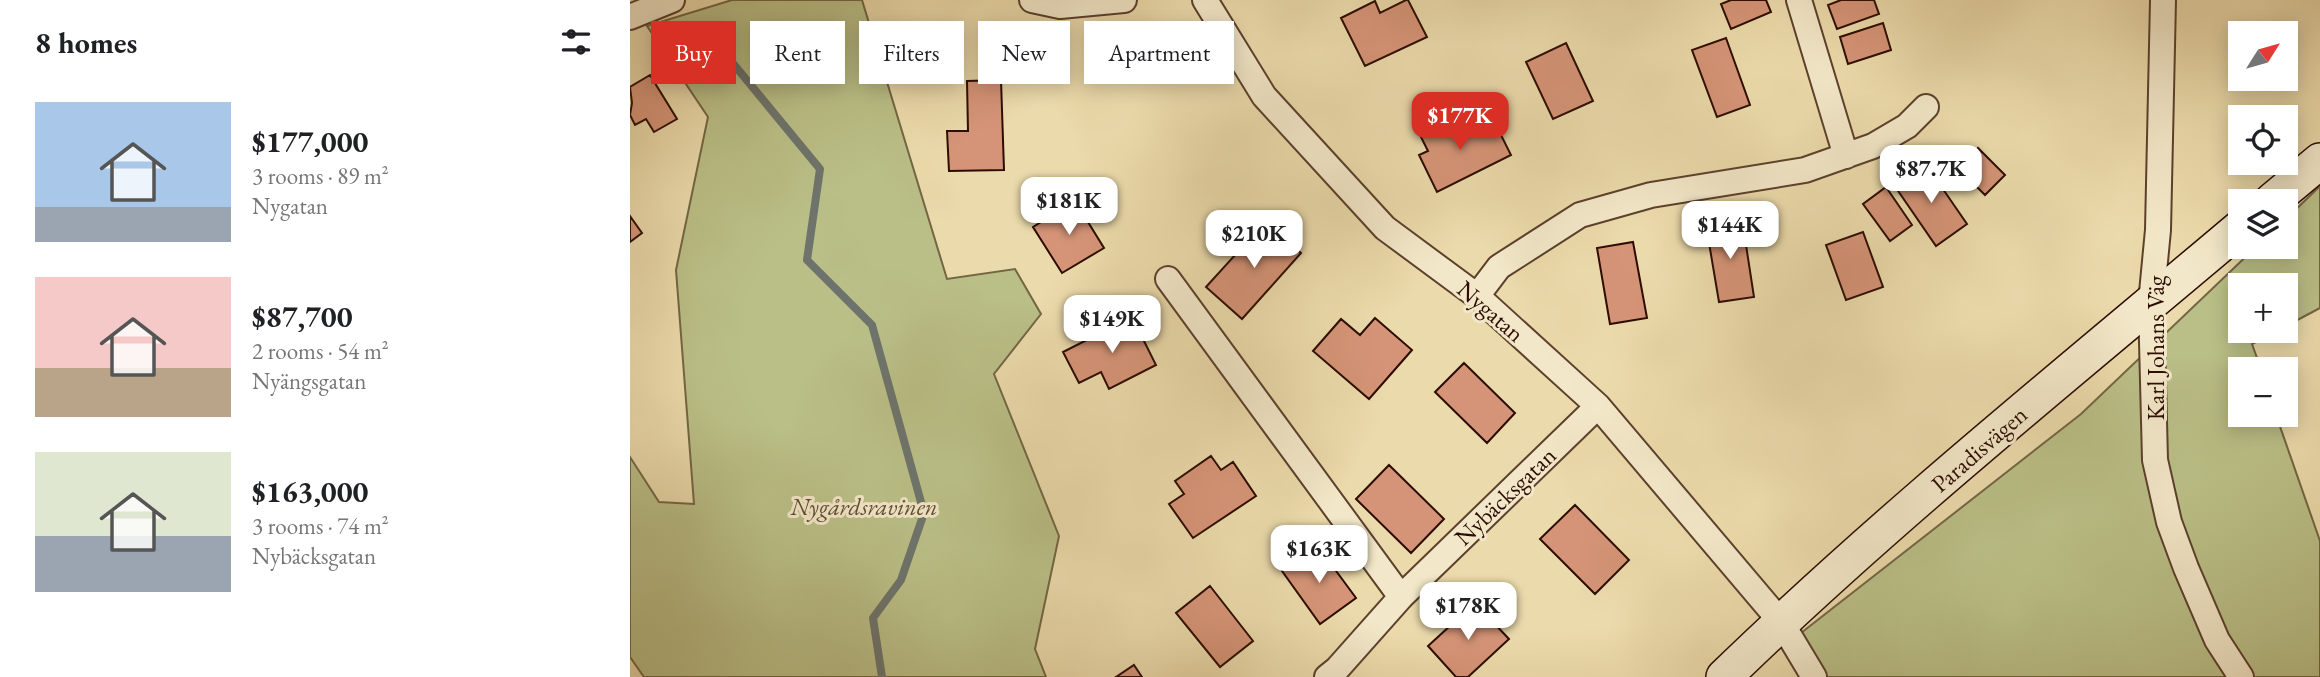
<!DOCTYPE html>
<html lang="en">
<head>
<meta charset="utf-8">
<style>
  body { margin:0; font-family:"EB Garamond",serif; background:#f6f6f6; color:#202124; height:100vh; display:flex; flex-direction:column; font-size:26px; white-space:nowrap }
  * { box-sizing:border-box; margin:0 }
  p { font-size:23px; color:#757577 }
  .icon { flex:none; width:38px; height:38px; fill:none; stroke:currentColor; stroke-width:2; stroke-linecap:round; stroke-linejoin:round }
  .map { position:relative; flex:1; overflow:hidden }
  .panel { display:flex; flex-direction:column; background:#fff; width:630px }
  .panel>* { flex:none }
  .top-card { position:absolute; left:21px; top:21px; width:665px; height:63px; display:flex; gap:14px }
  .needle { width:46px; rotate:53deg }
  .buttons { position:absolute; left:1598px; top:21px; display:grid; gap:14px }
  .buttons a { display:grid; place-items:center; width:70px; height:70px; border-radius:0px; background:#fff; box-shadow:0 4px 18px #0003; font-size:35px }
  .price { position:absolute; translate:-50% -60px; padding:0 16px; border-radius:14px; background:#fff; color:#222; font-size:23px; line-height:46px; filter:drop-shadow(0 2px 4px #0008) }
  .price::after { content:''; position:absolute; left:50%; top:42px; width:21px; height:16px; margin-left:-10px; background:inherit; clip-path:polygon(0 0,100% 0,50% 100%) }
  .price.on { background:#d93025; color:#fff }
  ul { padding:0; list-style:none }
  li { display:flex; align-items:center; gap:21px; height:175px; padding:0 35px }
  li span { display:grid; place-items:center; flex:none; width:196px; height:140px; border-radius:0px; color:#555 }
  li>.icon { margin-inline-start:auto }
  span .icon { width:84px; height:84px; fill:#fffc; stroke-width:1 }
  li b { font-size:30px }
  h2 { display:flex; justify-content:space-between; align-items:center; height:84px; padding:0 35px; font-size:30px }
  .chip { padding:0 24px; border-radius:0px; background:#fff; box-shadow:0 4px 18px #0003; font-size:24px; line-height:63px }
  .chip.on { background:#d93025; color:#fff }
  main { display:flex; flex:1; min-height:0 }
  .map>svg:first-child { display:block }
  .green { fill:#babf87; stroke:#736644; stroke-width:2 }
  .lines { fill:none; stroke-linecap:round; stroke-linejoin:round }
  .stream { stroke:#6e746c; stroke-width:8 }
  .building { fill:#d59477; stroke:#2c0c02; stroke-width:2 }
  .street-casing { stroke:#5c402c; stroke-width:28 }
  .secondary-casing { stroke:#2c0c02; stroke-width:38 }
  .street { stroke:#f2e7c8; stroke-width:24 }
  .secondary { stroke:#f2e7c8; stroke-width:35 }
  .labels { text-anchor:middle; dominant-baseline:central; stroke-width:6; stroke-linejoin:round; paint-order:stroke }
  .street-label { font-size:24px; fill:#2c0c02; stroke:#f2e7c8 }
  .park-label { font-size:24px; font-style:italic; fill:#5e4b31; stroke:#f2e7c8 }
</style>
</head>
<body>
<main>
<section class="panel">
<h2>8 homes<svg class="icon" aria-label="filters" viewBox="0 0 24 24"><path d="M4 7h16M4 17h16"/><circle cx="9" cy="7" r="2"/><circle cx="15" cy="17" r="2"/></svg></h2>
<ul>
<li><span style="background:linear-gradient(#a9c7e8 75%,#9aa5b1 0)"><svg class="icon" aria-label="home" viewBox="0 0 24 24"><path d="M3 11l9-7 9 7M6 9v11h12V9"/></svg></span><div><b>$177,000</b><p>3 rooms · 89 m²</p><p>Nygatan</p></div></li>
<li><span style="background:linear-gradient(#f6c9c9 65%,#b9a48a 0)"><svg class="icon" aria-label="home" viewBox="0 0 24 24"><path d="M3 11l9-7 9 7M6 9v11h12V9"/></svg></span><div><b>$87,700</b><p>2 rooms · 54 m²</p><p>Nyängsgatan</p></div></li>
<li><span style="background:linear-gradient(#dfe7d0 60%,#9aa5b1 0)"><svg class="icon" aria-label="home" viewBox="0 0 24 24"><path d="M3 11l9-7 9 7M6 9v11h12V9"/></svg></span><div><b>$163,000</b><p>3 rooms · 74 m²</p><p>Nybäcksgatan</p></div></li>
</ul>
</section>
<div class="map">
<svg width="1690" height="677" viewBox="0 0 1690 677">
  <rect width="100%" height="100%" fill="#ebdaab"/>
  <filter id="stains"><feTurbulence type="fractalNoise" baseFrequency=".00286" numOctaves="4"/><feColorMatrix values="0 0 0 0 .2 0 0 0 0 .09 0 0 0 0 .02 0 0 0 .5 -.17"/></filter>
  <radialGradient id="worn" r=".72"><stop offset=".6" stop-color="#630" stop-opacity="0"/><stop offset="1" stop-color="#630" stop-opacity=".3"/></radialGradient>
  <path class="green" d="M102,0H232L317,279L385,269L411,314L364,374L429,536L405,649L416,677H14L0,657V457L29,502L64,504L46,270L78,117L17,26Z
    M1690,186V308L1656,326V285H1610V331H1647L1622,344L1631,369H1610V415H1646L1690,541V677H1197L1171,633L1451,414L1626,247H1656V219Z"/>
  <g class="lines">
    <path class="stream" d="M87,44L190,169L177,260L242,325L294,513L271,580L243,618L252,677"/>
  </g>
  <path class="building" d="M776,0H778L797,37L735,66L711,18L745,1L750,13Z
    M1101,0H1136L1141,12L1101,29L1091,4Z
    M1211,0H1244L1249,14L1207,29L1198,5Z
    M1253,23L1261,50L1218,64L1210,37Z
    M1096,38L1120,105L1087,117L1062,50Z
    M936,43L963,101L923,119L896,62Z
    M20,75L47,119L24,132L16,119L5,125L0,115L2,103L0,87Z
    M371,80L374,170L319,171L317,131H338L337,81Z
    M815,117L826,139L864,121L881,155L807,192L789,155L798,151L788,131Z
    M1348,148L1375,175L1355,195L1328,168Z
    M1295,163L1337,224L1306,246L1264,185Z
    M1256,187L1282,225L1260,241L1233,204Z
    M445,201L474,248L432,273L403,227Z
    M0,216L12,233L0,242Z
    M1112,219L1124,297L1089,302L1076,225Z
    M636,221L671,253L612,319L576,287Z
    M1233,232L1253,287L1216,300L1196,245Z
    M1003,242L1017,318L980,324L967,248Z
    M502,317L526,365L479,389L471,372L449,383L433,352Z
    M745,318L782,350L739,399L683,351L711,319L730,335Z
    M834,363L885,413L857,443L805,392Z
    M581,456L591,470L603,462L626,496L563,538L539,504L554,494L545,481Z
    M759,465L814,519L781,553L726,499Z
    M945,505L999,560L965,594L910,539Z
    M687,545L726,598L690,624L652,571Z
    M580,586L623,641L590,667L546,613Z
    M845,603L879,639L838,677H826L798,646Z
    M504,665L512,677H486Z"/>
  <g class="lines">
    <defs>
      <path id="street" d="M402,0L430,6L494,0
        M575,0L634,96L755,228L847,296L968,406L1151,622L1184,677
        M1169,0L1216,156
        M1533,0L1528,230L1521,303L1525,460L1539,522L1556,568L1587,640L1611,677
        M0,17L42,0
        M538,279L771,597
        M847,296L869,267L950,215L1021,195L1175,170L1243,146L1277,126L1296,107
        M697,677L707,669L771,597L968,406"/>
      <path id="secondary" d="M1642,201L1690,161
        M1094,677C1258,518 1436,375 1610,228"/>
    </defs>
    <use href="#street" class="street-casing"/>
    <use href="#secondary" class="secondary-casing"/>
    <use href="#street" class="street"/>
    <use href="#secondary" class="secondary"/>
  </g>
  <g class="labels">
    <g class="street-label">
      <text transform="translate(861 311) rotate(41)">Nygatan</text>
      <text transform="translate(1525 348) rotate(-90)">Karl Johans Väg</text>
      <text transform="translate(1349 449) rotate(-41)">Paradisvägen</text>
      <text transform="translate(875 496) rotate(-44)">Nybäcksgatan</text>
    </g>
    <g class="park-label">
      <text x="234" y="506">Nygårdsravinen</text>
    </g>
  </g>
  <rect width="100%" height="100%" filter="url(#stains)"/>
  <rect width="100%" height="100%" fill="url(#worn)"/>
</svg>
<div class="buttons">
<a><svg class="needle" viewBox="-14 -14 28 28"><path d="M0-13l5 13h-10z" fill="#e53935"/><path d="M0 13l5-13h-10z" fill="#757577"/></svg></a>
<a><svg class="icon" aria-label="locate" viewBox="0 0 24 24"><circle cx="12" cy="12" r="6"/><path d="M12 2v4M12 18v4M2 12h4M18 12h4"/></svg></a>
<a><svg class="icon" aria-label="layers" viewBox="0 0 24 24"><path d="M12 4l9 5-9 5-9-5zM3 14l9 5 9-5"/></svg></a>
<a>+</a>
<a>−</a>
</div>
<b class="price on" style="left:830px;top:152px">$177K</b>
<b class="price" style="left:1301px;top:205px">$87.7K</b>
<b class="price" style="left:439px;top:237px">$181K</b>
<b class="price" style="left:1100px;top:261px">$144K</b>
<b class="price" style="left:624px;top:270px">$210K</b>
<b class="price" style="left:482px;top:355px">$149K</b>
<b class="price" style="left:689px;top:585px">$163K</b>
<b class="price" style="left:838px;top:642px">$178K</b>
<div class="top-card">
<a class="chip on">Buy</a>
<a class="chip">Rent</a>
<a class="chip">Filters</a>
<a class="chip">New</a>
<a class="chip">Apartment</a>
</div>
</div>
</main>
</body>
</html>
